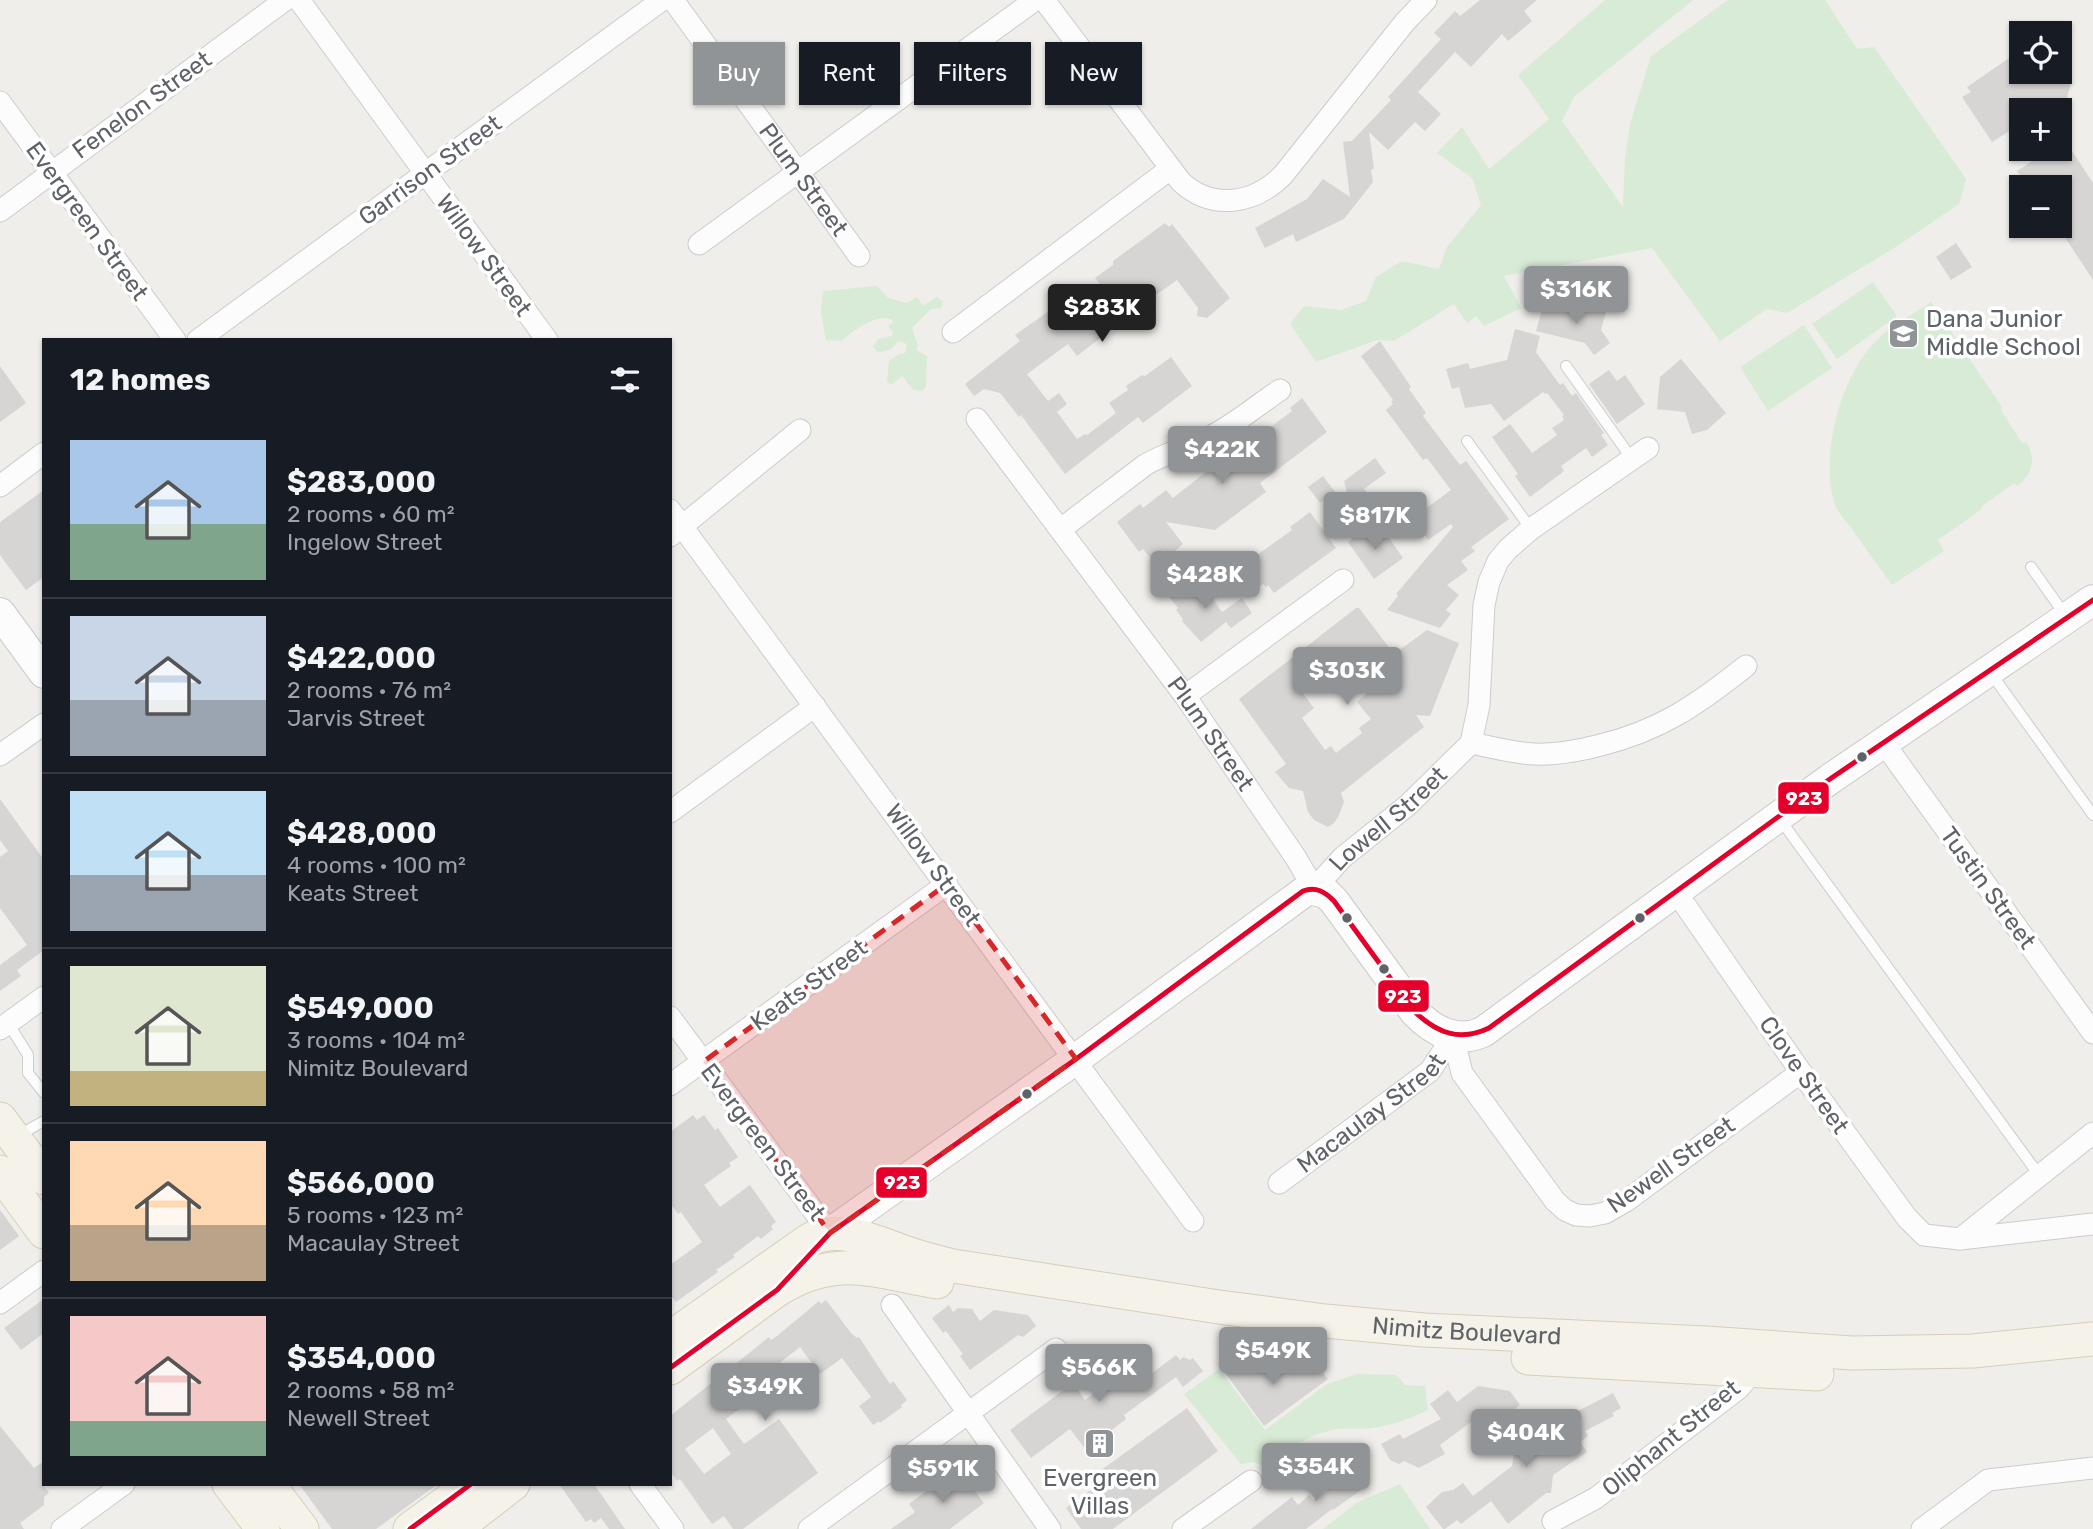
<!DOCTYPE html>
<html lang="en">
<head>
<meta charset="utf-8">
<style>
  body { margin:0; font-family:Rubik,sans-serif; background:#20242c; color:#f1f3f6; height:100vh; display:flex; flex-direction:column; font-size:26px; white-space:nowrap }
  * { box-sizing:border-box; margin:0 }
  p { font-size:23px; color:#9ea1a6 }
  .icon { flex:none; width:38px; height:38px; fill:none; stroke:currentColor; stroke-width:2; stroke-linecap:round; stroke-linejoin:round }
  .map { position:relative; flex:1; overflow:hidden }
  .drawer { position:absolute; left:42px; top:338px; width:630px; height:1148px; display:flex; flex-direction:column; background:#171b24; border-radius:0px; box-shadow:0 2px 5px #0004 }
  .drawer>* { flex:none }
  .banner { position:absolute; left:693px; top:42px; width:665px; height:63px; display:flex; gap:14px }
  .buttons { position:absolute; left:2009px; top:21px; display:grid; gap:14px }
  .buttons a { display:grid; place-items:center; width:63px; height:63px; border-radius:0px; background:#171b24; box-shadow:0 2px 5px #0004; font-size:35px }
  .price { position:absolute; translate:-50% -60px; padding:0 16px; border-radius:7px; background:#919496; color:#fff; font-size:23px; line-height:46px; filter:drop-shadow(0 2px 4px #0008) }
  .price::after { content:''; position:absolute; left:50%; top:42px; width:21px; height:16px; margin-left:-10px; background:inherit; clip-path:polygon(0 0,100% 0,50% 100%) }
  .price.selected { background:#222; color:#fff }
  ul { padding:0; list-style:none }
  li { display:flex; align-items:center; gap:21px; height:175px; padding:0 28px }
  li+li { border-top:2px solid #363941 }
  li span { display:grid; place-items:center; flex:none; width:196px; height:140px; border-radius:0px; color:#555 }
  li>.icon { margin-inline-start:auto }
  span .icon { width:84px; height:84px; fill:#fffc; stroke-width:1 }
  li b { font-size:30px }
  h2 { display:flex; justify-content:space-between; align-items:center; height:84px; padding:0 28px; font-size:30px }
  .chip { padding:0 24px; border-radius:0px; background:#171b24; box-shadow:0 2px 5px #0004; font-size:24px; line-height:63px }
  .chip.selected { background:#919496; color:#fff }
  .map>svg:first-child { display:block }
  .green { fill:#d8ebd6 }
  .building { fill:#d6d5d3; fill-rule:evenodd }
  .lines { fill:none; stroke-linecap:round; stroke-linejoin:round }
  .lane-casing { stroke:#cbcccc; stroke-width:12 }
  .street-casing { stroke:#cbcccc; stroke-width:23 }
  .secondary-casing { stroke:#cacacb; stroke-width:32 }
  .primary-casing { stroke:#d7ceb8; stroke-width:35 }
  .lane { stroke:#fdfcfc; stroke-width:10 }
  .street { stroke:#fdfcfc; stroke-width:21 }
  .secondary { stroke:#fdfcfc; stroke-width:30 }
  .primary { stroke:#f4f2e9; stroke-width:33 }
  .bus-1-casing { stroke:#fff; stroke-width:10 }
  .bus-1 { stroke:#e4002b; stroke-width:5 }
  .marked { fill:#d62828; fill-opacity:0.2; stroke:#d62828; stroke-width:5; stroke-dasharray:14 9; stroke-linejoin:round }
  .bus-dot { fill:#5f6368; stroke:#fff; stroke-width:2.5 }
  .labels { text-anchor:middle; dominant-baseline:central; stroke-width:7; stroke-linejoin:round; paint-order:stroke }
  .street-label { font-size:24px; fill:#5f6368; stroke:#fff }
  .poi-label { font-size:24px; fill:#5f6368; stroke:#fff; text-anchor:start }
  .line-badge { stroke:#fff; stroke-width:2.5 }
  .badge-label { font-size:19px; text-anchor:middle; font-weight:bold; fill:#fff }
</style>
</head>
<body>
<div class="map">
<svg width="2093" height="1529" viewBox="0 0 2093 1529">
  <rect width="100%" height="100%" fill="#efeeea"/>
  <path class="green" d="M1605,0H1693L1574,97L1562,121L1623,207L1625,158L1630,124L1651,56L1728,0H1825L1857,49L1874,47L1966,179L1959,204L1899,245L1787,313L1767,309L1720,341L1652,248L1504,276L1521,308L1484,326L1476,316L1467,323L1454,304L1394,341L1377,340L1316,362L1290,324L1304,306L1341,310L1366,301L1376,277L1402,261L1439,269L1447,247L1481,205L1472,178L1437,153L1462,127L1489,169L1549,119L1518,75Z
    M1873,282L1897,316L1837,359L1812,324Z
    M877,286L888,298L907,303L917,297L923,306L937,297L943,302L941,308L931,309L912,328L918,346L916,350L927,356L926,387L922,391L913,390L902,376L891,385L887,381L889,361L899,354L905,353L907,344L899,341L890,350L878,352L873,347L878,339L892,336L893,333L888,326L894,322C881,309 854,331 841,341L826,340L821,313L823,291Z
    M1931,302L2002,407L2001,410L2022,443L2026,442C2037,459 2033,474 2017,486L2014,483L1981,507L1982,509L1938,540L1944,551L1892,585C1879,567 1865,548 1852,529C1846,521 1837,512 1834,502C1820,453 1841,373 1879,338C1893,324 1914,314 1931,302Z
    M1804,325L1832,368L1768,411L1740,367Z
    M1219,1369L1265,1430L1327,1384L1357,1374L1397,1375L1405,1385L1425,1386L1428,1410C1409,1419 1392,1426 1371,1428C1358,1430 1345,1427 1332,1430C1306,1436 1286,1450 1265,1466L1253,1462L1241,1464L1184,1394Z
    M1400,1484L1430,1529H1323L1356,1503Z"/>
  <path class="building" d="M1480,0H1537L1524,11L1532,21L1508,41L1502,34L1471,67L1455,52L1418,92L1441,114L1425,131L1415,122L1388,150L1369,132L1374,169L1371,170L1373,182L1344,219L1296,242L1293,234L1265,248L1255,228L1307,199L1323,179L1350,197L1343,142L1352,141L1391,100L1388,97L1441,39L1434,33L1455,11L1460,16Z
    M2021,50V72H2063L2071,84L2067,97L2069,99L2053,110H2021V124L1992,142L1962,97L1971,92L1967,87Z
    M2064,139L2093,183V280L2060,230V187H2028L2017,171L2050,149H2060V143Z
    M1165,223L1169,227L1172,224L1230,298L1207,318L1197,316L1198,308L1177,280L1101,334L1103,336L1077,356L1068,344L1027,374L1048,401L1059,393L1067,404L1057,412L1077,439L1085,434L1087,435L1116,413L1109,403L1128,390L1126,386L1142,375L1145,376L1171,357L1192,386L1143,423L1138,417L1065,474L1021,415L1019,417L1000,393L984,389L974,396L965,384L1020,341L1015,335L1072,295L1078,303L1100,284L1095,278L1113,265V261Z
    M1956,243L1972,267L1951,280L1936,257Z
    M1588,303L1607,308L1601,330L1610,343L1594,355L1585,343L1536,331L1543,307L1551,309L1552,305L1584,315Z
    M1515,329L1540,336L1536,352L1560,385L1563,383L1572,396L1576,393L1604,433L1601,435L1608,445L1592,457L1586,448L1561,466L1564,471L1530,497L1515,476L1518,474L1492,437L1510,424L1532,453L1557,435L1552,428L1564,420L1562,416L1564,415L1547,393L1545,394L1543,392L1504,421L1491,404L1465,408L1459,387L1452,389L1446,369L1468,363L1470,369L1507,360Z
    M1380,341L1411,387L1409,389L1426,413L1423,416L1460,465L1466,461L1509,519L1471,547L1475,551L1461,561L1468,570L1447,585L1459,595L1446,610L1451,614L1440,628L1387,610L1398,596L1396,594L1453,527L1451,524L1428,540L1418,525L1421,512L1451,490L1427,458L1423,460L1386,410L1393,404L1391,402L1393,400L1361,356Z
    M1681,359L1726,413L1707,430L1692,434L1685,412L1657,409L1660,377Z
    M0,366L26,403L0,422Z
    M1609,370L1617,381L1625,375L1645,404L1617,424L1589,384Z
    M1302,398L1327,432L1260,483L1266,492L1215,530L1166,522L1183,544L1169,556L1164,550L1152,560L1143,549L1139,552L1117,522L1140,504L1143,508L1166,490L1173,498L1211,468L1238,451L1248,466L1259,433L1263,428L1268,429L1292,411L1290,408Z
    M1375,458L1386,473L1364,489L1372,499L1365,504L1366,510L1359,520L1351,509L1344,481Z
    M1323,476L1335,492L1320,503L1308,487Z
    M44,490V577L26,590L0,555V522Z
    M1310,512L1336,548L1274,593L1268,585L1266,587L1263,584L1248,595L1232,573L1292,530L1290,527Z
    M1369,526L1379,540L1387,535L1403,558L1374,579L1348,542Z
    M1189,582L1203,600L1210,595L1222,612L1242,598L1252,613L1231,628L1226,622L1201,642L1182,621L1183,619L1176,610L1178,608L1166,593L1178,584L1182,588Z
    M1356,608H1359L1394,654L1427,630L1459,643L1430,716L1416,715L1424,727L1341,793L1344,802L1339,815L1334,823L1328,827L1314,820L1308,812L1303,791L1289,788L1275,772L1286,764L1239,699ZM1355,650L1379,682L1357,702L1371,719L1359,728L1362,733L1336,753L1331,746L1325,750L1302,718L1314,708L1299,688Z
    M0,799L44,860V950L17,970L21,976L0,991V965L27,945L0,908V857L8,851L0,840Z
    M693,1115L697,1120L704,1115L715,1130L718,1128L738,1157L729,1163L731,1166L704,1185L720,1207L750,1185L776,1222L771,1226L773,1229L761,1239L758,1236L733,1255L735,1257L716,1270L718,1272L676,1302L670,1295V1265L702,1242L681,1212L678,1214L670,1203V1132Z
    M0,1210L19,1236L0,1250Z
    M44,1299V1333L21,1350L4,1328Z
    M826,1300L851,1333L857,1338L859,1337L890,1384L893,1381L907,1400L901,1405L902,1407L880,1423L879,1421L873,1425L859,1406L871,1397L842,1358L820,1374L800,1347L751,1385L758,1395L726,1419L744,1444L779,1419L818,1473L743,1529H733L724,1516L712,1524L680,1479L677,1481L670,1471V1416L769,1337L771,1340L777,1336L819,1301L821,1304ZM713,1428L731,1454L704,1474L685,1449Z
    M949,1305L953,1312L958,1308L972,1309L980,1321L994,1310L1028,1315L1036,1326L1023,1337L1018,1335L970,1370L960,1356L963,1354L946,1331L943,1333L932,1318Z
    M1127,1353L1146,1378L1176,1355L1180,1360L1183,1357L1190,1360L1193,1358L1203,1371L1183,1387L1176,1377L1124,1415L1126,1419L1086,1450L1070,1429L1031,1458L1010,1430L1073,1383L1085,1400L1108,1383L1102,1372Z
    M1218,1363L1320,1369L1328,1379L1264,1426Z
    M1478,1386L1510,1391L1520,1405L1506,1416L1508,1418L1493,1424L1483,1413L1440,1445L1445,1454L1419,1468L1404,1461L1399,1464L1390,1460L1381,1444L1400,1434L1403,1439L1441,1419L1430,1404L1448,1390L1457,1402Z
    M1613,1393L1621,1408L1612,1413L1614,1416L1585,1431L1588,1436L1580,1442L1587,1452L1553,1475L1551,1493H1546L1508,1524L1491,1501L1461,1524L1457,1520L1445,1529H1443L1426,1507L1442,1492L1453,1490L1463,1483L1473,1496L1512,1466L1517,1433L1540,1437L1572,1414Z
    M1187,1408L1218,1451L1113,1529H1081L1066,1508L1099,1484L1093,1476Z
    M0,1426L34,1468L44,1461V1486L49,1493L44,1497V1505L20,1523L24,1529H0Z
    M1352,1461L1368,1485L1333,1510L1332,1509L1306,1529H1251L1292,1497L1298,1505L1309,1495L1313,1500L1334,1485L1333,1474Z
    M957,1468L984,1503L950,1529H891L915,1512L909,1504Z
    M299,1484H438L376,1529H332Z
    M559,1484H594L625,1529H609L601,1518L594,1523L591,1519L586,1522Z"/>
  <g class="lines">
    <defs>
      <path id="lane" d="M1566,366L1632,459
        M1467,441L1531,529
        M2031,567L2065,615
        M1990,672L2093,815
        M1779,818L2039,1175
        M8,1023L28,1055V1073L44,1093
        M19,1135L44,1121"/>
      <g id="street">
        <path d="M299,0L547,340"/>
        <path id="s1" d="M673,0L859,256"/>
        <path d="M1044,0L1181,182C1213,211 1254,204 1283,175L1405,22L1426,0"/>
        <path d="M0,102L175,340"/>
        <path d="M0,211L285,0"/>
        <path d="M699,244L1035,0"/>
        <path d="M953,332L1170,169"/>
        <path d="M198,340L662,0"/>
        <path id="s2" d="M977,419L1185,696L1296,858L1314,889L1342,858L1408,805L1471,743L1479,705L1484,605L1489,582L1498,561L1508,549L1531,529L1648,448"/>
        <path d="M0,486L44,453"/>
        <path d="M670,510L1193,1221"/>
        <path d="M1061,529L1145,465C1165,453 1186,449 1206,439C1233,426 1256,406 1280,390"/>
        <path d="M670,536L800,430"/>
        <path d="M1185,696L1343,580"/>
        <path d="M1883,742L2093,1033"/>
        <path d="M1471,743C1491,747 1512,753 1534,754C1555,755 1577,751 1597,746C1660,731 1697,705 1746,666"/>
        <path d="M0,755L44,724"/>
        <path d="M670,812L815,706"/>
        <path d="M1676,892L1801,1072L1907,1218L1924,1235L1960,1239L2093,1133"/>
        <path d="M670,1017L830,1233"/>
        <path d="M0,1029L44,997"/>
        <path d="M1453,1036L1462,1073L1555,1201L1565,1210L1576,1215L1590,1216L1605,1213L1626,1201L1801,1072"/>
        <path d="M670,1085L947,884"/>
        <path id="s3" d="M1279,1183L1430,1071L1453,1036"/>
        <path d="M1960,1239L2093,1224"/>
        <path d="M0,1303L44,1271"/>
        <path d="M892,1305L1050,1529"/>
        <path d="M640,1484L673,1529"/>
        <path d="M1553,1521L1596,1498L1738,1389L1759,1365"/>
        <path d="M62,1529L124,1484"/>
        <path d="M809,1529L1056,1349"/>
        <path d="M1183,1529L1251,1481"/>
        <path d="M1922,1529L1988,1480L2093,1468"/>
      </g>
      <path id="secondary" d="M0,613L44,673
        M830,1233L1076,1059L1308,889L1326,893L1334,901L1415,1012C1433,1031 1456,1044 1483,1032L1830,779L2093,600"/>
      <g id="primary">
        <path d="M0,1119L44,1178"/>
        <path d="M0,1172L44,1232"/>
        <path id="s4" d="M670,1338L808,1241C838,1223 875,1242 904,1252C920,1258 936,1262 953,1266L1219,1307L1325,1321L1424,1330L1706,1343L1852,1353L1973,1351L2093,1339"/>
        <path d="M1528,1358L1817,1374"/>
        <path d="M670,1368L777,1290C836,1253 874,1271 937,1282"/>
        <path d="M229,1484L263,1529"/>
        <path d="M268,1484L302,1529"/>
        <path d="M410,1529L471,1484"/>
        <path d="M455,1529L513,1484"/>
      </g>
    </defs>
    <use href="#lane" class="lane-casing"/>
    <use href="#street" class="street-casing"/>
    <use href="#secondary" class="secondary-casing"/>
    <use href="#primary" class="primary-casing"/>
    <use href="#lane" class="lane"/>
    <use href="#street" class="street"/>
    <use href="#secondary" class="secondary"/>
    <use href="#primary" class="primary"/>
    <defs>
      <path id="bus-1" d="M670,1368L777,1290L830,1233L1076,1059L1303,891C1316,886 1325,892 1334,901L1415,1012C1437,1033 1460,1042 1489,1028L1830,779L2093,600
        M410,1529L471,1484"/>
    </defs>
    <use href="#bus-1" class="bus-1-casing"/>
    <use href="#bus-1" class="bus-1"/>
  </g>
  <path class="marked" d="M947,884L1076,1059L830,1233L703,1062Z"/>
  <defs>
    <symbol id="school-square" viewBox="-11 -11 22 22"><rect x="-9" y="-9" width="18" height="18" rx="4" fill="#919496" stroke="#fff"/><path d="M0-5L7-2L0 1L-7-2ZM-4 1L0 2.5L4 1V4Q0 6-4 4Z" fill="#fff"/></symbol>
    <symbol id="building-square" viewBox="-11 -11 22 22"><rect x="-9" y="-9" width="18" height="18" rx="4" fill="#919496" stroke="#fff"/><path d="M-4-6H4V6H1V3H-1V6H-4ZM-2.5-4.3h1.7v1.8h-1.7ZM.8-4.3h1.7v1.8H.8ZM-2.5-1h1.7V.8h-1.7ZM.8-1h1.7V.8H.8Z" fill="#fff"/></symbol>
  </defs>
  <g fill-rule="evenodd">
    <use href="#school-square" x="1886" y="316" width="35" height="35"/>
    <use href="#building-square" x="1082" y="1426" width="35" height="35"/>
  </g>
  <g class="bus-dot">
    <circle cx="1862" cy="757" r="6"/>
    <circle cx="1347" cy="918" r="6"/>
    <circle cx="1640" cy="918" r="6"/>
    <circle cx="1384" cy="969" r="6"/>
    <circle cx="1027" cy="1094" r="6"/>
  </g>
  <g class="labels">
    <g class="street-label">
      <text transform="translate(142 105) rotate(-36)">Fenelon Street</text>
      <text transform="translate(430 170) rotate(-36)">Garrison Street</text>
      <text stroke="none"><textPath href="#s1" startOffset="222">Plum Street</textPath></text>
      <text transform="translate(87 221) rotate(54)">Evergreen Street</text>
      <text transform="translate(484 255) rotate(54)">Willow Street</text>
      <text stroke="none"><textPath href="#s2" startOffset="392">Plum Street</textPath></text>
      <text stroke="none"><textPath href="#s2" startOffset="681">Lowell Street</textPath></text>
      <text transform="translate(933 865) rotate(54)">Willow Street</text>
      <text transform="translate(1988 888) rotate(54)">Tustin Street</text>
      <text transform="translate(809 985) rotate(-36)">Keats Street</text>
      <text transform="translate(1804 1075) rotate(55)">Clove Street</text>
      <text stroke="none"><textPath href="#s3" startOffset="116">Macaulay Street</textPath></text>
      <text transform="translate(763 1142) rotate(53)">Evergreen Street</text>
      <text transform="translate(1671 1165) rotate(-35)">Newell Street</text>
      <text stroke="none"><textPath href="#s4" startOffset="838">Nimitz Boulevard</textPath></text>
      <text transform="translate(1671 1438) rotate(-39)">Oliphant Street</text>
    </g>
    <g class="poi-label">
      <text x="1926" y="319">Dana Junior<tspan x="1926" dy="28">Middle School</tspan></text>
      <text x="1100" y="1478" text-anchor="middle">Evergreen<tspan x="1100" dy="28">Villas</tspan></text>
    </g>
  </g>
  <g class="line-badge">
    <rect x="1777" y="781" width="53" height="34" rx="7" fill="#e4002b"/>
    <rect x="1377" y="979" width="53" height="34" rx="7" fill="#e4002b"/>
    <rect x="875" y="1166" width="53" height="33" rx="7" fill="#e4002b"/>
  </g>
  <g class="badge-label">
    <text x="1804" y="805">923</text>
    <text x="1403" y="1003">923</text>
    <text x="902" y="1189">923</text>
  </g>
</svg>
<div class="buttons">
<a><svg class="icon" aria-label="locate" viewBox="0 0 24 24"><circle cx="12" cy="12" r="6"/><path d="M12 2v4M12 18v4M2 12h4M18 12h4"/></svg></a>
<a>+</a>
<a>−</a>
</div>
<b class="price" style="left:1576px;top:326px">$316K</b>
<b class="price selected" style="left:1102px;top:344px">$283K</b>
<b class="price" style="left:1222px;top:486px">$422K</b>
<b class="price" style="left:1375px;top:552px">$817K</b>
<b class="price" style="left:1205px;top:611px">$428K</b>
<b class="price" style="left:1347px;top:707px">$303K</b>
<b class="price" style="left:1273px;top:1387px">$549K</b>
<b class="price" style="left:1099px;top:1404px">$566K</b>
<b class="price" style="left:765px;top:1423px">$349K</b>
<b class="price" style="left:1526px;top:1469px">$404K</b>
<b class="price" style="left:1316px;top:1503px">$354K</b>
<b class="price" style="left:943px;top:1505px">$591K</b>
<div class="banner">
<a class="chip selected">Buy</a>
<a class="chip">Rent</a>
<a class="chip">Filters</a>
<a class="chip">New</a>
</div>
<section class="drawer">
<h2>12 homes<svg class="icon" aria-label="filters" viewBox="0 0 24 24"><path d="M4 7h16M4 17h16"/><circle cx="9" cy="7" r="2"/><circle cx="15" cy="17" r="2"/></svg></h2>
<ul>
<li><span style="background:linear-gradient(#a9c7e8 60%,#7fa58c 0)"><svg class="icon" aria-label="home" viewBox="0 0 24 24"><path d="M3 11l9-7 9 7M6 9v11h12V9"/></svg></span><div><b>$283,000</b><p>2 rooms · 60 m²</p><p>Ingelow Street</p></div></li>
<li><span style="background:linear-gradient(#c9d6e8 60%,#9aa5b1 0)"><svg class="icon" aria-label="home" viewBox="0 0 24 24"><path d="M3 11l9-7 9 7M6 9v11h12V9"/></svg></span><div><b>$422,000</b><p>2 rooms · 76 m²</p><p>Jarvis Street</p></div></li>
<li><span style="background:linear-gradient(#bfe0f5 60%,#9aa5b1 0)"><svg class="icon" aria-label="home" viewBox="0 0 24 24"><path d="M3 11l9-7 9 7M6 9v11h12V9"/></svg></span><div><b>$428,000</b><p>4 rooms · 100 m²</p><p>Keats Street</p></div></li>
<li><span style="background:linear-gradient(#dfe7d0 75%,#c2b280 0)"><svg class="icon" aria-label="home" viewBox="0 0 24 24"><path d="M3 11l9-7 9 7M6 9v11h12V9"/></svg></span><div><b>$549,000</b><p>3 rooms · 104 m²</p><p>Nimitz Boulevard</p></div></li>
<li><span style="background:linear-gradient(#ffd9b3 60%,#b9a48a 0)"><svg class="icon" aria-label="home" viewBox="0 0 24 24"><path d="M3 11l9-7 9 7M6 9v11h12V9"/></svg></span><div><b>$566,000</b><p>5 rooms · 123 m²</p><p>Macaulay Street</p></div></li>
<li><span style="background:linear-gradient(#f6c9c9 75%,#7fa58c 0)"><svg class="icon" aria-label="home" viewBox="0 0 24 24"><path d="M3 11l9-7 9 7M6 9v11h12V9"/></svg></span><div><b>$354,000</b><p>2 rooms · 58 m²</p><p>Newell Street</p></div></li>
</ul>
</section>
</div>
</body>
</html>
